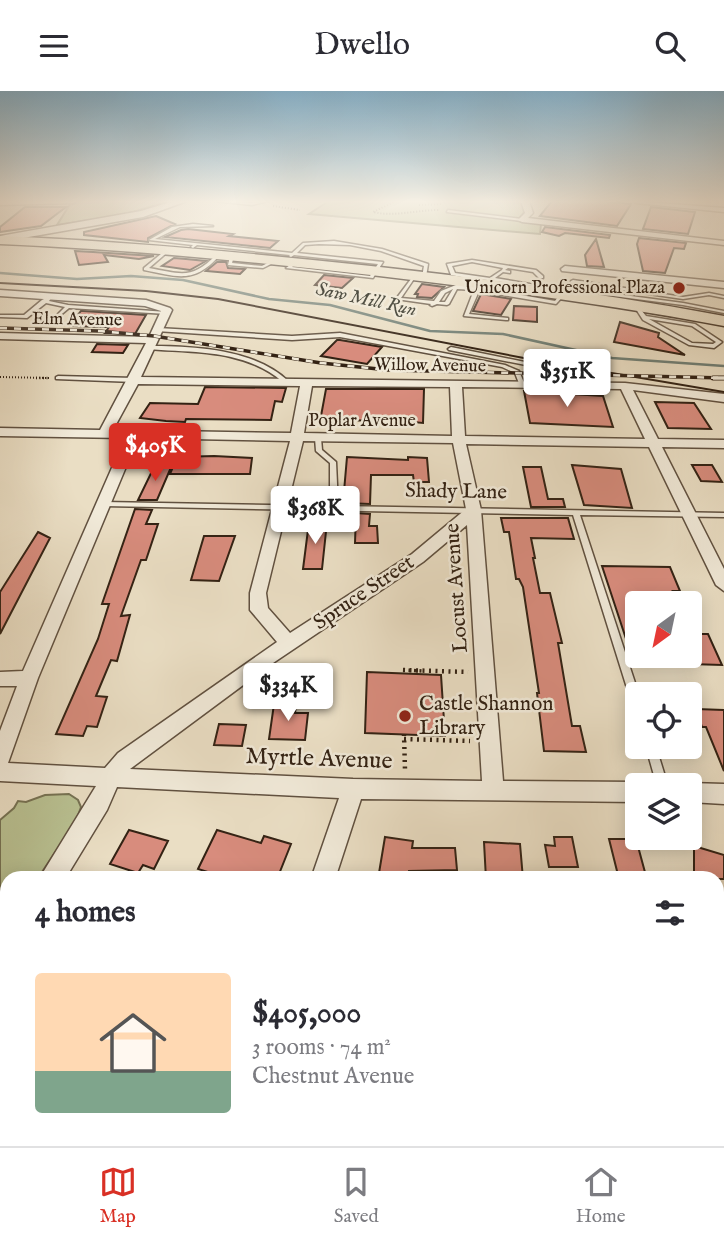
<!DOCTYPE html>
<html lang="en">
<head>
<meta charset="utf-8">
<style>
  body { margin:0; font-family:"IM FELL English",serif; background:#f2f2f3; color:#2b2b33; height:100vh; display:flex; flex-direction:column; font-size:26px; white-space:nowrap }
  * { box-sizing:border-box; margin:0 }
  p { font-size:23px; color:#7c7c81 }
  .icon { flex:none; width:38px; height:38px; fill:none; stroke:currentColor; stroke-width:2; stroke-linecap:round; stroke-linejoin:round }
  .map { position:relative; flex:1; overflow:hidden }
  .details { position:absolute; left:0px; top:780px; width:724px; height:275px; display:flex; flex-direction:column; background:#fff; border-radius:21px 21px 0 0; box-shadow:0 4px 18px #0003 }
  .details>* { flex:none }
  .needle { width:46px; rotate:213deg }
  .fabs { position:absolute; left:625px; top:500px; display:grid; gap:14px }
  .fabs a { display:grid; place-items:center; width:77px; height:77px; border-radius:7px; background:#fff; box-shadow:0 4px 18px #0003; font-size:35px }
  .price { position:absolute; translate:-50% -60px; padding:0 16px; border-radius:7px; background:#fff; color:#222; font-size:23px; line-height:46px; filter:drop-shadow(0 2px 4px #0008) }
  .price::after { content:''; position:absolute; left:50%; top:42px; width:21px; height:16px; margin-left:-10px; background:inherit; clip-path:polygon(0 0,100% 0,50% 100%) }
  .price.current { background:#d93025; color:#fff }
  ul { padding:0; list-style:none }
  li { display:flex; align-items:center; gap:21px; height:175px; padding:0 35px }
  li span { display:grid; place-items:center; flex:none; width:196px; height:140px; border-radius:7px; color:#555 }
  li>.icon { margin-inline-start:auto }
  span .icon { width:84px; height:84px; fill:#fffc; stroke-width:1 }
  li b { font-size:30px }
  h2 { display:flex; justify-content:space-between; align-items:center; height:84px; padding:0 35px; font-size:30px }
  header { display:flex; justify-content:space-between; align-items:center; height:91px; padding:0 35px; background:#fff; font-size:32px; font-weight:600 }
  .dock { display:flex; justify-content:space-around; align-items:center; height:98px; border-top:2px solid #e1e1e2; background:#fff; font-size:19px; color:#7c7c81 }
  .dock a { display:grid; justify-items:center; gap:4px }
  .dock .current { color:#d93025 }
  .map>svg:first-child { display:block }
  .green { fill:#b9c192; stroke:#767253; stroke-width:2 }
  .lines { fill:none; stroke-linecap:round; stroke-linejoin:round }
  .stream { stroke:#707e74; stroke-width:2.5 }
  .building { fill:#d88c7d; stroke:#332214; stroke-width:2 }
  .service-casing { stroke:#615140; stroke-width:3 }
  .minor-casing { stroke:#615140; stroke-width:3 }
  .tertiary-casing { stroke:#615140; stroke-width:3 }
  .primary-casing { stroke:#332214; stroke-width:3 }
  .path-far3 { stroke:#332214; stroke-width:2; stroke-dasharray:1 2; stroke-linecap:butt }
  .path-far2 { stroke:#332214; stroke-width:2.5; stroke-dasharray:1 2.5; stroke-linecap:butt }
  .path-far1 { stroke:#332214; stroke-width:3.5; stroke-dasharray:2 3.5; stroke-linecap:butt }
  .path { stroke:#332214; stroke-width:4.5; stroke-dasharray:2 4.5; stroke-linecap:butt }
  .service { fill:#f1ead9; fill-rule:evenodd }
  .minor { fill:#f1ead9; fill-rule:evenodd }
  .tertiary { fill:#f1ead9; fill-rule:evenodd }
  .primary { fill:#eadec4; fill-rule:evenodd }
  .tram { stroke:#332214; stroke-width:2 }
  .rail-far1-casing { stroke:#332214; stroke-width:3.5 }
  .rail-casing { stroke:#332214; stroke-width:5 }
  .rail-far1 { stroke:#f1ead9; stroke-width:2.5; stroke-dasharray:7; stroke-linecap:butt }
  .rail { stroke:#f1ead9; stroke-width:3.5; stroke-dasharray:11; stroke-linecap:butt }
  .poi-dot { fill:#8f2418; stroke:#f1ead9; stroke-width:2.5 }
  .labels { text-anchor:middle; dominant-baseline:central; stroke-width:5; stroke-linejoin:round; paint-order:stroke }
  .far-poi-label { font-size:18px; fill:#332214; stroke:#f1ead9; text-anchor:end }
  .far-street-label { font-size:18px; fill:#332214; stroke:#f1ead9 }
  .far-water-label { font-size:19px; font-style:italic; fill:#515044; stroke:#f1ead9 }
  .street-label { font-size:21px; fill:#332214; stroke:#f1ead9 }
  .poi-label { font-size:21px; fill:#332214; stroke:#f1ead9; text-anchor:start }
  .near-street-label { font-size:24px; fill:#332214; stroke:#f1ead9 }
</style>
</head>
<body>
<header><svg class="icon" aria-label="menu" viewBox="0 0 24 24"><path d="M4 6h16M4 12h16M4 18h16"/></svg>Dwello<svg class="icon" aria-label="search" viewBox="0 0 24 24"><circle cx="10" cy="10" r="6"/><path d="M15 15l6 6"/></svg></header>
<div class="map">
<svg width="724" height="1055" viewBox="0 0 724 1055">
  <rect width="100%" height="100%" fill="#eadec4"/>
  <filter id="stains"><feTurbulence type="fractalNoise" baseFrequency=".00286" numOctaves="4"/><feColorMatrix values="0 0 0 0 .2 0 0 0 0 .09 0 0 0 0 .02 0 0 0 .5 -.17"/></filter>
  <radialGradient id="worn" r=".72"><stop offset=".6" stop-color="#630" stop-opacity="0"/><stop offset="1" stop-color="#630" stop-opacity=".3"/></radialGradient>
  <path class="green" d="M72,110H169L123,124L57,134Z
    M329,110H521L525,120L517,130L541,133L540,143L309,123Z
    M69,703L78,709L81,716L76,730L38,787L7,788V834L0,845V729L14,717L18,710L26,711L45,704Z"/>
  <g class="lines">
    <path class="stream" d="M0,182L77,188L131,185L183,189L269,208L330,214L430,240L503,243L612,267L724,275"/>
  </g>
  <path class="building" d="M552,110H604L631,113L617,135L540,125Z
    M25,116H66L41,135L0,141V136Z
    M651,116L695,121L688,143L643,138Z
    M156,125L175,133L148,147V151L84,144V141Z
    M545,136L610,144L609,147L565,142L559,145L542,141Z
    M188,138L233,143L229,145L278,150L270,157L165,146L181,139Z
    M639,147L686,152L684,158L674,157L665,182L643,180L637,153Z
    M596,148L604,176L587,175L585,164Z
    M75,160L93,161L154,165L139,168L104,164L108,171L79,174Z
    M174,167L186,168L206,170L190,179L162,175Z
    M217,171H226L228,177L245,178L240,183L206,180Z
    M324,184L353,187L342,197L315,194Z
    M422,193L444,196L432,207L417,206L418,203H415Z
    M481,203L511,208L501,224L473,220Z
    M514,215L537,216V231L513,229Z
    M81,220H83L146,224L135,243L105,242L109,236L69,235Z
    M620,231L659,242L658,246L685,264L614,251Z
    M337,249H340L382,256L367,273L321,265Z
    M97,253L128,254L123,262L92,261Z
    M205,296L286,297L282,311L275,310L271,329L186,328L185,331L166,330L140,327L150,312L198,313Z
    M326,298H424L423,332L391,329L324,330L325,325H321Z
    M524,300L603,305L613,336L530,332Z
    M655,311L694,312L711,338L668,337Z
    M214,365L252,367L250,383H170L177,366Z
    M347,366L408,369V366L427,367L429,391H414L413,384H371L370,413L343,412Z
    M155,374H172L157,409H138Z
    M572,374L621,378L632,417L584,414Z
    M692,374H712L722,391L701,390Z
    M523,376H541L548,408H563L565,416H531Z
    M135,418L152,419L146,433H158L146,469H141L121,525L130,524L117,570L111,569L96,605L107,606L97,636L87,635L83,645L56,643L98,548L109,513H102Z
    M356,422L370,423L369,435H377L378,452H355Z
    M501,427H568L574,448L531,447L535,467H533L540,502H550L562,552H558L572,635H580L586,661L544,660L537,602H539L523,496L519,488H516L509,441H504Z
    M309,431H327L322,478H303Z
    M38,441L50,447L0,543V501Z
    M204,445H235L219,490L191,489Z
    M602,475L670,476L680,500H673L675,503H644L648,513H637V572H634Z
    M690,543H708L722,574L690,573Z
    M367,581L441,584L445,645L365,642Z
    M274,613L296,614L295,622H308L305,649L269,648Z
    M696,618L724,619V680L706,636H702Z
    M219,633L246,634L242,655L214,654Z
    M129,739L168,750L154,778L143,774L138,782L110,773Z
    M217,739L261,752L264,745L291,753L277,788H230L198,778Z
    M385,746L413,750L412,757H455L457,779L409,780L408,788H378Z
    M554,746H572L578,776H549L545,754L555,755Z
    M609,748H636L646,785L618,784Z
    M484,751L520,753L523,788H486Z
    M694,755L724,764V788H694Z"/>
  <g class="lines">
    <defs>
      <path id="service" d="M214,110L252,112L268,110L252,114Z
        M448,119L522,128L524,129L522,130L447,121Z
        M193,133L213,135L180,136L155,148L292,162L303,152L334,150L382,158L428,173L426,186L424,187L422,186L424,175L381,160L350,154L319,153L305,154L297,162L383,171L373,187L286,177L294,171L296,172L292,176L370,185L378,173L294,164L291,166L289,165L290,164L197,154L193,157L191,156L193,154L149,149L172,136Z
        M167,158L170,159L149,177C182,183 192,189 217,163L220,164C194,193 179,186 144,179V177Z
        M232,164L234,165L232,172L262,175L273,169L277,170L263,177L228,174L230,165Z
        M472,169L536,179L543,185V187H539L533,181L508,177L505,179L510,180V182L503,181L495,187L542,195L540,196L472,187L470,192L463,195L476,196L481,193L483,194L480,197L555,210L563,199H566L571,190L573,189L683,206L709,202L724,205V207L709,204L683,208L574,192L571,197L683,212L724,220V222L683,214L567,199V201L556,213L479,200L469,223L508,227V229H506L464,225L474,199L457,198L449,213L447,214L437,213L432,215L430,214L431,213L396,208L414,184L416,185L401,207L434,210L441,200L466,190L467,187L451,184L447,173ZM472,171L503,177L502,179L490,187L455,182L452,175ZM453,198L445,211H439L445,202Z
        M50,205L52,206L49,210L68,214L167,221L169,222L167,223L69,217L57,227L55,226L65,216L46,212L27,227L0,226V224H24L42,209Z
        M636,211L640,212L638,215L646,225L695,233L722,251L714,257L689,254L643,229L634,215ZM649,228L692,235L716,251L713,253L692,252Z
        M158,237L292,245L340,242L505,274L519,280L525,294L520,295L515,282L502,276L340,246L292,249L156,240V238Z
        M149,255C193,255 255,258 288,290L283,291C244,258 195,262 147,258V256Z
        M451,256L554,277L569,284L576,294L571,295L563,285L551,279L449,259L448,258Z
        M58,285L134,287L137,289L134,291L56,288V286Z
        M318,345L321,347L322,359L336,371L338,415L724,422V426L580,424L639,604H637V617L634,616L632,613L573,424L104,415L100,413L104,411L330,415V372L316,360L315,347Z
        M646,656H656L668,695H657Z"/>
      <path id="minor" d="M0,110H71L75,112L0,114Z
        M521,110H529L533,122L528,127L724,150V154L522,131L518,129L525,122Z
        M632,110L724,117V121L636,112Z
        M565,175L724,191V197L562,180L561,178Z
        M0,199L146,209L170,217L172,219L141,286L625,292L724,303V311L633,299L658,348L724,349V357L662,356L724,478V500L716,494L649,356L466,353L481,419L503,690L637,691L645,695H637V711L361,708L335,788H311L339,707L117,696L107,719L65,788H39L96,695L0,690V640L17,595H0V581L23,580L125,347L0,345V337L100,339L146,252L0,248V242L149,246L161,220L145,215L0,205ZM138,293L300,295L291,342L113,339ZM312,295L450,296L452,345L304,342ZM462,296L621,298L645,348L465,345ZM138,347L290,350L250,502V519L277,551L118,662L105,677L8,672L38,587ZM303,350L453,352L466,418L412,463L290,542L268,517L266,502ZM467,434L482,690L353,688L130,678L273,572L423,471Z
        M690,692L724,693V713L690,711V695H683Z
        M7,842V874L0,877V845Z
        M718,1036L724,1039V1055H698L695,1048H718Z
        M218,1048H248L246,1055H216Z"/>
      <path id="tertiary" d="M174,110H187L143,126L0,151V145L141,120Z"/>
      <path id="primary" d="M0,145C124,150 248,162 371,175C489,188 607,203 724,225V235C607,213 489,198 371,184C248,170 124,158 0,153Z"/>
    </defs>
    <use href="#service" class="service-casing"/>
    <use href="#minor" class="minor-casing"/>
    <use href="#tertiary" class="tertiary-casing"/>
    <use href="#primary" class="primary-casing"/>
    <path class="path-far3" d="M396,110L373,121C394,126 416,119 439,119
      M419,114L443,113
      M273,115L300,119
      M0,286L49,287"/>
    <path class="path-far2" d="M36,287H49"/>
    <path class="path-far1" d="M403,579L422,580"/>
    <path class="path" d="M403,579L468,581
      M404,643L405,679
      M404,648L470,650"/>
    <use href="#service" class="service"/>
    <use href="#minor" class="minor"/>
    <use href="#tertiary" class="tertiary"/>
    <use href="#primary" class="primary"/>
    <path class="tram" d="M0,192L146,200L218,208L529,268L724,301"/>
    <defs>
      <path id="rail-far1" d="M0,237L99,240L154,245L321,272L388,279L724,287"/>
      <path id="rail" d="M713,287H724"/>
    </defs>
    <use href="#rail-far1" class="rail-far1-casing"/>
    <use href="#rail" class="rail-casing"/>
    <use href="#rail-far1" class="rail-far1"/>
    <use href="#rail" class="rail"/>
  </g>
  <linearGradient id="sky" x2="0" y2="1"><stop stop-color="#88b7d3"/><stop offset="0.43" stop-color="#f6f0e4"/><stop offset="1" stop-color="#f6f0e4" stop-opacity="0"/></linearGradient>
  <rect width="724" height="257" fill="url(#sky)"/>
  <g class="poi-dot">
    <circle cx="679" cy="197" r="7"/>
    <circle cx="405" cy="625" r="7"/>
  </g>
  <g class="labels">
    <g class="far-poi-label">
      <text x="665" y="197">Unicorn Professional Plaza</text>
    </g>
    <g class="far-street-label">
      <text transform="translate(77 229) rotate(1)">Elm Avenue</text>
      <text transform="translate(430 275) rotate(1)">Willow Avenue</text>
      <text x="362" y="330">Poplar Avenue</text>
    </g>
    <g class="far-water-label">
      <text transform="translate(366 209) rotate(12)">Saw Mill Run</text>
    </g>
    <g class="street-label">
      <text transform="translate(456 401) rotate(1)">Shady Lane</text>
      <text transform="translate(457 497) rotate(-94)">Locust Avenue</text>
      <text transform="translate(364 502) rotate(-34)">Spruce Street</text>
    </g>
    <g class="poi-label">
      <text x="419" y="613">Castle Shannon<tspan x="419" dy="24">Library</tspan></text>
    </g>
    <g class="near-street-label">
      <text transform="translate(319 668) rotate(2)">Myrtle Avenue</text>
    </g>
  </g>
  <rect width="100%" height="100%" filter="url(#stains)"/>
  <rect width="100%" height="100%" fill="url(#worn)"/>
</svg>
<div class="fabs">
<a><svg class="needle" viewBox="-14 -14 28 28"><path d="M0-13l5 13h-10z" fill="#e53935"/><path d="M0 13l5-13h-10z" fill="#7c7c81"/></svg></a>
<a><svg class="icon" aria-label="locate" viewBox="0 0 24 24"><circle cx="12" cy="12" r="6"/><path d="M12 2v4M12 18v4M2 12h4M18 12h4"/></svg></a>
<a><svg class="icon" aria-label="layers" viewBox="0 0 24 24"><path d="M12 4l9 5-9 5-9-5zM3 14l9 5 9-5"/></svg></a>
</div>
<b class="price" style="left:567px;top:318px">$351K</b>
<b class="price current" style="left:155px;top:392px">$405K</b>
<b class="price" style="left:315px;top:455px">$368K</b>
<b class="price" style="left:288px;top:632px">$334K</b>
<section class="details">
<h2>4 homes<svg class="icon" aria-label="filters" viewBox="0 0 24 24"><path d="M4 7h16M4 17h16"/><circle cx="9" cy="7" r="2"/><circle cx="15" cy="17" r="2"/></svg></h2>
<ul>
<li><span style="background:linear-gradient(#ffd9b3 70%,#7fa58c 0)"><svg class="icon" aria-label="home" viewBox="0 0 24 24"><path d="M3 11l9-7 9 7M6 9v11h12V9"/></svg></span><div><b>$405,000</b><p>3 rooms · 74 m²</p><p>Chestnut Avenue</p></div></li>
</ul>
</section>
</div>
<nav class="dock">
<a class="current"><svg class="icon" aria-label="map" viewBox="0 0 24 24"><path d="M3 6l6-2 6 2 6-2v14l-6 2-6-2-6 2zM9 4v14M15 6v14"/></svg>Map</a>
<a><svg class="icon" aria-label="saved" viewBox="0 0 24 24"><path d="M7 4h10v16l-5-4-5 4z"/></svg>Saved</a>
<a><svg class="icon" aria-label="home" viewBox="0 0 24 24"><path d="M3 11l9-7 9 7M6 9v11h12V9"/></svg>Home</a>
</nav>
</body>
</html>
